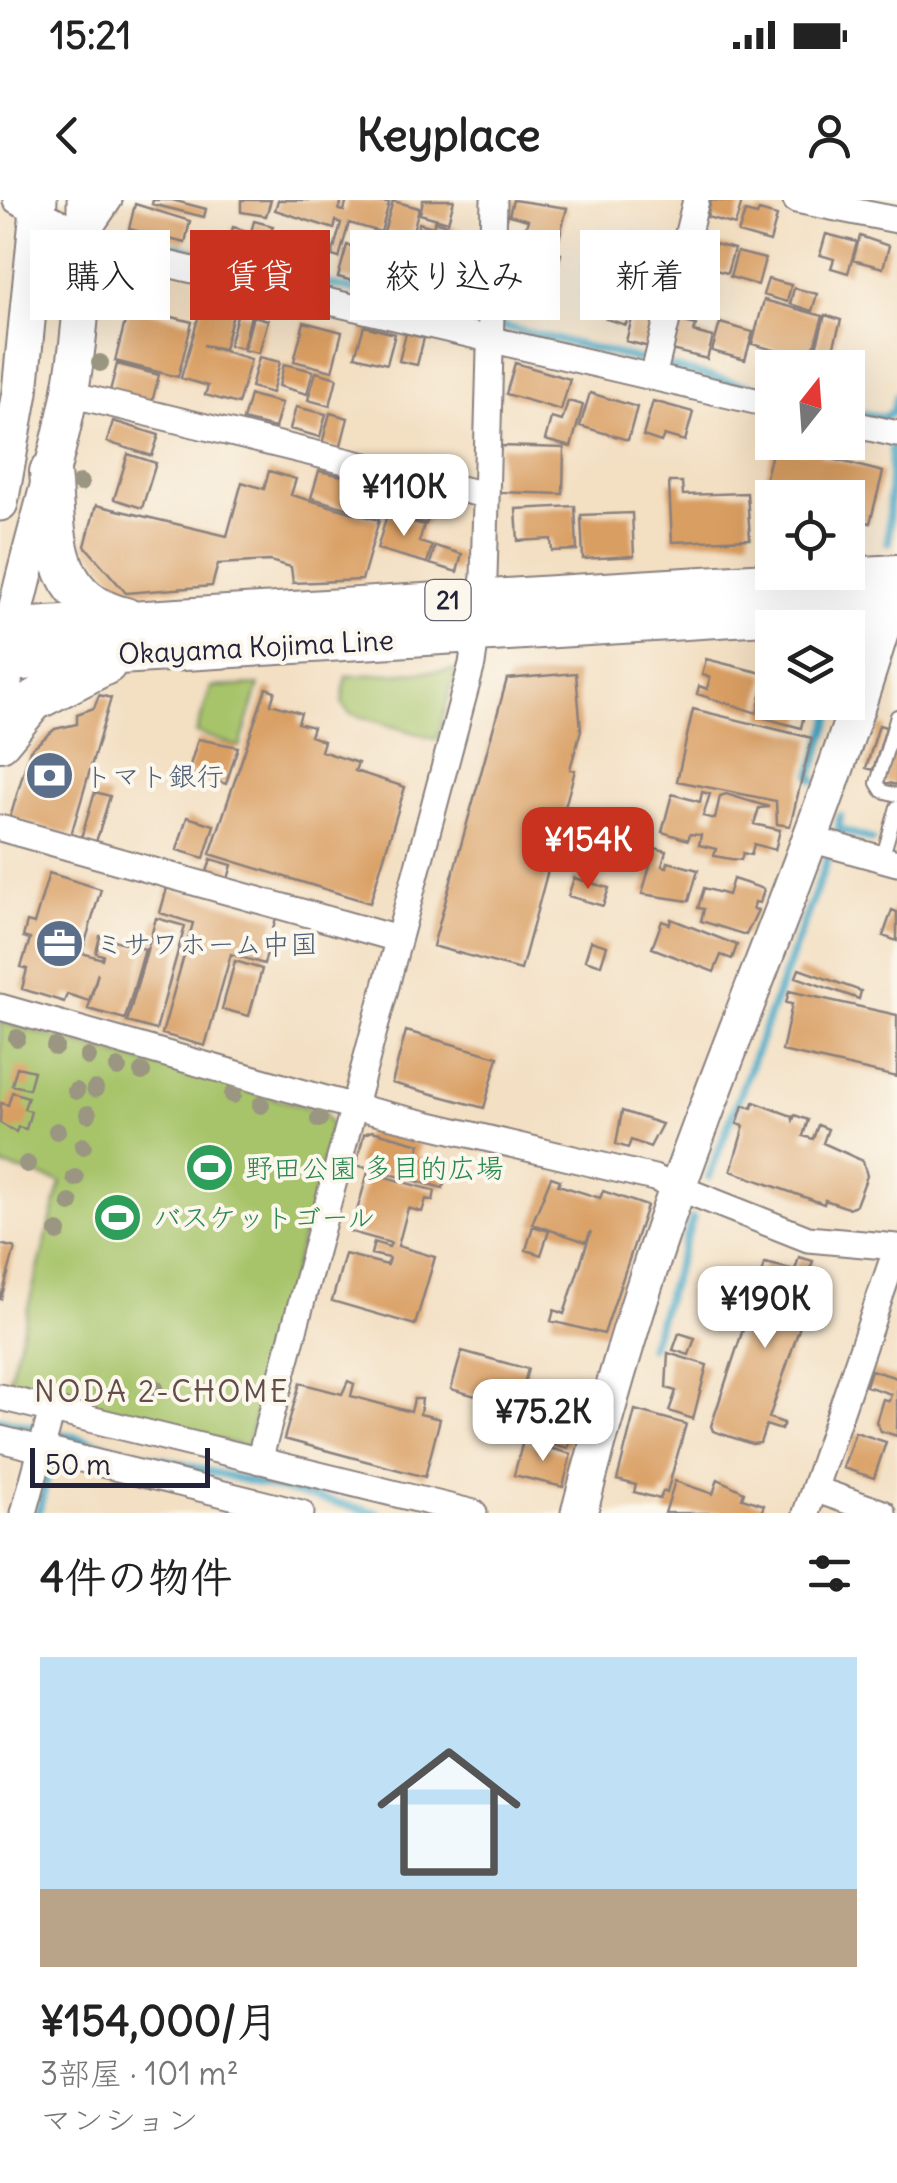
<!DOCTYPE html>
<html lang="ja">
<head>
<meta charset="utf-8">
<style>
  body { margin:0; font-family:Delius,"Klee One",sans-serif; background:#f6f6f6; color:#222; height:100vh; display:flex; flex-direction:column; font-size:38px; white-space:nowrap }
  * { box-sizing:border-box; margin:0 }
  p { font-size:32px; color:#767676 }
  .icon { flex:none; width:55px; height:55px; fill:none; stroke:currentColor; stroke-width:2; stroke-linecap:round; stroke-linejoin:round }
  .map { position:relative; height:1313px; overflow:hidden }
  .details { display:flex; flex-direction:column; background:#fff; flex:1 }
  .details>* { flex:none }
  .top-card { position:absolute; left:30px; top:30px; width:838px; height:90px; display:flex; gap:20px }
  .needle { width:65px; rotate:17deg }
  .buttons { position:absolute; left:755px; top:150px; display:grid; gap:20px }
  .buttons a { display:grid; place-items:center; width:110px; height:110px; border-radius:0px; background:#fff; box-shadow:0 10px 40px #0002; font-size:50px }
  .scale { position:absolute; left:30px; bottom:25px; width:180px; box-sizing:border-box; padding-left:10px; border:5px solid #22223b; border-top:0; font-size:28px; line-height:35px; white-space:nowrap; color:#22223b; -webkit-text-stroke:8px #fbf7ec; paint-order:stroke }
  .price { position:absolute; translate:-50% -85px; padding:0 22px; border-radius:20px; background:#fff; color:#222; font-size:32px; line-height:65px; filter:drop-shadow(0 2px 5px #0008) }
  .price::after { content:''; position:absolute; left:50%; top:60px; width:30px; height:22px; margin-left:-15px; background:inherit; clip-path:polygon(0 0,100% 0,50% 100%) }
  .price.current { background:#c8321e; color:#fff }
  ul { padding:0; list-style:none }
  li { display:grid; align-content:center; gap:20px; height:530px; padding:0 40px }
  li+li { border-top:2px solid #e0e0e0 }
  li span { display:grid; place-items:center; height:310px; border-radius:0px; color:#555 }
  li>.icon { margin-inline-start:auto }
  span .icon { width:180px; height:180px; fill:#fffc; stroke-width:1 }
  li b { font-size:42px }
  h2 { display:flex; justify-content:space-between; align-items:center; height:120px; padding:0 40px; font-size:42px }
  .tag { padding:0 35px; border-radius:0px; background:#fff; box-shadow:0 10px 40px #0002; font-size:35px; line-height:90px }
  .tag.current { background:#c8321e; color:#fff }
  .status { display:flex; justify-content:space-between; align-items:center; height:70px; padding:0 50px; background:#fff; direction:ltr }
  .status svg { height:28px; fill:currentColor }
  header { display:flex; justify-content:space-between; align-items:center; height:130px; padding:0 40px; background:#fff; font-size:45px; font-weight:800 }
  .map>svg:first-child { display:block }
  .green { fill:#a7c46b; stroke:#647353; stroke-width:2.5 }
  .lines { fill:none; stroke-linecap:round; stroke-linejoin:round }
  .stream { stroke:#45a7c5; stroke-width:8 }
  .building { fill:#d99e62 }
  .lane-casing { stroke:#8a807e; stroke-width:16 }
  .street-casing { stroke:#8a807e; stroke-width:29 }
  .secondary-casing { stroke:#8a807e; stroke-width:39 }
  .primary-casing { stroke:#8a807e; stroke-width:44 }
  .lane { stroke:#fff; stroke-width:12 }
  .street { stroke:#fff; stroke-width:25 }
  .secondary { stroke:#fff; stroke-width:35 }
  .primary { stroke:#fff; stroke-width:40 }
  .tree { fill:#9a9681 }
  .labels { text-anchor:middle; dominant-baseline:central; stroke-width:8; stroke-linejoin:round; paint-order:stroke }
  .shield { fill:#fbf7ec; stroke:#636270; stroke-width:2.5 }
  .shield-label { font-size:25px; font-weight:bold; fill:#22223b }
  .street-label { font-size:28px; fill:#22223b; stroke:#fbf7ec }
  .service-label { font-size:28px; fill:#4e5e75; stroke:#fbf7ec; text-anchor:start }
  .leisure-label { font-size:28px; fill:#27864d; stroke:#fbf7ec; text-anchor:start }
  .neighbourhood-label { font-size:30px; letter-spacing:2.5px; fill:#624d49; stroke:#fbf7ec }
</style>
</head>
<body>
<div class="status"><b>15:21</b><svg viewBox="0 0 49 12"><path d="M0 12V9h3v3zM5 12V6h3v6zM10 12V3h3v9zM15 12V0h3v12zM26 1h20v11H26zM47 4h2v5h-2z"/></svg></div>
<header><svg class="icon" aria-label="back" viewBox="0 0 24 24"><path d="M15 5l-7 7 7 7"/></svg>Keyplace<svg class="icon" aria-label="person" viewBox="0 0 24 24"><circle cx="12" cy="8" r="4"/><path d="M4 21q1-7 8-7t8 7"/></svg></header>
<div class="map">
<svg width="897" height="1313" viewBox="0 0 897 1313">
  <rect width="100%" height="100%" fill="#fbf7ec"/>
  <filter id="ink" filterUnits="userSpaceOnUse"><feTurbulence type="fractalNoise" baseFrequency=".01" numOctaves="2"/><feDisplacementMap in="SourceGraphic" scale="20" xChannelSelector="R" yChannelSelector="G"/><feConvolveMatrix kernelMatrix="1 2 1 2 8 2 1 2 1" color-interpolation-filters="sRGB"/></filter>
  <filter id="wash" filterUnits="userSpaceOnUse"><feTurbulence type="fractalNoise" baseFrequency=".0048" numOctaves="4" result="noise"/><feDisplacementMap in="SourceGraphic" scale="40" xChannelSelector="R" yChannelSelector="G"/><feGaussianBlur stdDeviation="2.25" result="paint"/><feColorMatrix in="noise" values="0 0 0 0 0 0 0 0 0 0 0 0 0 0 0 0 0 1.4 0 .05"/><feComposite in="paint" operator="in"/></filter>
  <g filter="url(#wash)">
    <rect width="100%" height="100%" fill="#f3dfc2"/>
    <path class="green" d="M456,470L437,540L349,513L342,503L346,476Z
      M259,485L240,547L196,533L211,487Z
      M0,822L324,912L332,927L247,1247L7,1187L61,982L0,965Z"/>
    <g class="lines">
      <path class="stream" d="M131,36L772,192
        M848,210L883,218L893,212L897,196
        M888,342L892,248
        M814,580L811,575L836,502
        M839,629L872,640
        M709,977L839,629L840,616
        M650,1147L693,1018
        M0,1219L377,1313
        M38,1313L49,1270"/>
    </g>
    <g id="blocks">
      <path class="building" d="M153,0H172L206,9L204,17L152,4Z
        M241,0H271L266,16L241,12Z
        M278,0H342L339,10L344,11L347,0L389,3L381,32L349,23L339,58L332,56L341,23L336,21L334,29L275,10Z
        M423,0H454L448,22L420,14Z
        M513,0L567,8L556,51L522,42L528,20L509,15Z
        M711,0L742,2L735,25L707,17Z
        M393,1L419,8L411,39L384,32Z
        M135,4L190,21L185,43L129,29Z
        M759,11L777,16L770,42L738,33L745,12L757,15Z
        M254,21L273,26L270,35L259,32L254,51L247,49L245,57L226,51L233,27L251,32Z
        M435,21L478,36L469,65L461,66L458,77L410,60L419,23L433,27Z
        M826,34L857,42L848,73L831,68L834,59L820,55Z
        M860,36L889,46L883,68L853,60Z
        M696,39L734,49L727,73L689,63Z
        M515,42L561,54L551,90L505,78Z
        M347,45L373,53L364,84L338,77Z
        M404,46L411,48L402,82L395,80Z
        M737,52L765,59L758,85L730,77Z
        M594,54L641,67L626,125L606,119L611,101L583,94Z
        M768,79L791,85L787,102L763,95Z
        M794,88L817,94L812,111L790,104Z
        M764,100L823,116L810,160L752,144Z
        M203,101L234,110L224,149L203,145L251,159L238,204L205,195L208,186L181,178Z
        M636,104L663,111L653,148L626,141Z
        M129,106L192,122L178,177L115,161Z
        M238,112L251,115L243,148L229,145Z
        M825,115L841,120L828,167L812,163Z
        M253,116L268,120L259,153L244,150Z
        M680,121L696,125L694,132L713,137L707,159L672,150Z
        M304,122L342,132L332,171L294,161Z
        M720,123L753,132L745,160L712,151Z
        M364,126L395,134L387,164L355,156Z
        M406,133L424,138L417,165L399,161Z
        M259,157L280,162L272,193L251,187Z
        M515,163L570,179L561,210L506,194Z
        M117,164L159,175L152,202L110,191Z
        M284,164L313,171L307,194L279,186Z
        M316,172L337,178L330,206L308,200Z
        M590,193L637,207L628,240L580,226Z
        M250,195L282,203L275,228L243,220Z
        M568,201L583,205L571,247L545,240L551,218L562,221Z
        M653,201L693,212L685,241L664,235L661,242L643,236Z
        M296,207L326,214L320,237L290,229Z
        M330,213L348,218L340,249L322,244Z
        M113,221L159,235L152,256L107,242Z
        M807,242H824L821,256L883,272L870,323L848,318V298L761,297L774,245L804,253Z
        M500,246L564,248L563,294L499,292Z
        M128,254L156,263L142,308L114,299Z
        M269,271L296,279L291,295L379,320L362,380L293,383L291,367L270,361L218,364L212,386L126,393L85,346L96,305L227,336L242,282L264,289Z
        M319,271L389,286L385,301L369,297L364,313L311,298Z
        M669,282H682L683,295L747,293L750,339L672,342Z
        M391,288L428,298L423,317L428,318L426,324L385,312Z
        M575,306L577,350L552,351L551,339L518,341L516,309Z
        M632,313L634,356L583,359L581,315Z
        M387,315L424,325L419,342L432,346L427,363L377,349Z
        M435,346L462,354L457,372L430,364Z
        M706,459L766,474L757,513L697,494L699,486L707,489L710,477L702,475Z
        M576,473L581,530L570,569L575,570L521,770L433,746L507,479Z
        M771,480L772,502H807L801,528L761,517Z
        M266,488L275,491L271,504L301,513L298,523L313,527L310,536L324,541L321,551L358,563L355,571L405,587L370,703L210,654Z
        M99,495L111,498L71,635L10,618L30,550L55,529L77,524V514L94,508Z
        M693,509L812,538L790,626L777,624L776,601L677,581Z
        M879,525L886,527L873,570L866,568Z
        M198,539L238,547L226,584L188,572Z
        M897,540V585L884,582Z
        M95,592L110,596L96,642L81,638Z
        M702,592L710,594L703,616L715,619L720,596L726,594L769,607L759,608L754,624L780,630L775,650L754,644L751,655L743,653L741,660L731,659L714,656L716,649L699,645L701,635L690,634L688,640L662,632L672,594L700,602Z
        M187,617L214,625L204,658L177,650Z
        M655,648L666,651L662,666L667,667L668,662L698,670L689,701L642,694Z
        M211,659L232,665L228,679L207,672Z
        M49,673L101,689L82,753L102,759L103,755L96,753L100,736L145,749L125,819L88,809L98,773L89,801L67,794L64,802L22,789L27,769L21,767L30,739L23,737L27,722L34,724Z
        M574,678L609,688L603,706L568,696Z
        M733,679L764,689L760,703L755,702L753,709L758,710L746,735L701,721L704,709L698,708L704,688L728,695Z
        M167,688L276,718L264,764L231,754L205,846L162,834L193,723L160,713Z
        M892,710L897,712V741L883,736Z
        M156,718L185,726L156,830L127,822Z
        M671,719L737,745L732,759L721,755L714,772L652,748L662,721L670,724Z
        M591,741L607,746L601,765L585,760Z
        M235,761L262,769L249,816L222,809Z
        M799,769L861,791L859,799L796,777Z
        M789,791L897,815V877L782,851L792,804L786,803Z
        M406,831L498,857L484,908L392,883Z
        M17,867L34,871L29,889L12,885Z
        M12,892L28,897L24,909L31,911L26,929L18,927L16,932L0,923L1,903L8,905Z
        M754,902L792,916L793,920L795,915L808,920L803,936L813,939L818,925L828,929L823,943L863,961L867,976L856,1005L848,1008L825,1000L824,1004L731,971L744,926L737,924L743,905L752,908Z
        M622,911L662,924L650,947L631,940L628,948L616,944Z
        M372,931L420,944L417,957L449,966L443,988L356,965L364,934Z
        M368,972L435,991L433,1001L426,999L422,1012L408,1008L398,1046L435,1057L415,1125L332,1101L345,1054L387,1065L389,1058L371,1054L374,1042L389,1047L391,1043L351,1032Z
        M551,977L560,980L558,985L600,998L603,991L647,1006L604,1134L551,1121L554,1110L564,1114L591,1031L586,1042L532,1024Z
        M533,1026L549,1031L541,1055L526,1050Z
        M0,1044L15,1048L1,1099H0Z
        M799,1057L813,1061L808,1074L817,1080L812,1095L823,1099V1107L820,1116L805,1111L769,1218L784,1223L781,1230L766,1225L760,1243L752,1244L713,1231L711,1226L765,1063L795,1070Z
        M679,1133L695,1138L689,1155L673,1150Z
        M462,1151L528,1169L517,1208L451,1189Z
        M668,1153L707,1165L693,1219L669,1211L676,1191L666,1188Z
        M871,1170L897,1178V1236L881,1231L876,1222L883,1199L889,1201L891,1194L866,1186Z
        M348,1181L354,1184L351,1196L411,1212L414,1199H422L420,1214L440,1219L425,1277L284,1239L300,1183L342,1194Z
        M540,1189L581,1199L568,1248L528,1238Z
        M635,1210L686,1224L667,1292L663,1291L660,1299L634,1292L636,1285L617,1280Z
        M855,1232L886,1242L874,1278L843,1268Z
        M523,1241L571,1254L563,1287L514,1275Z
        M718,1279L744,1292L742,1298L764,1305L761,1313H665L675,1281L713,1294Z"/>
    </g>
  </g>
  <g filter="url(#ink)">
    <use href="#blocks" fill-opacity="0" stroke="#8a807e" stroke-width="2.5"/>
    <g class="lines">
      <defs>
        <path id="lane" d="M897,516L877,583L882,591L897,595
          M882,659L897,607"/>
        <path id="street" d="M16,0L120,53L772,205
          M796,0L897,20
          M85,35L109,0
          M653,177L696,0
          M70,194L485,295
          M848,223L897,234
          M0,628L398,739
          M810,639L897,663
          M0,807L354,907L654,978L808,1039L897,1047
          M0,1197L474,1313
          M0,1239L301,1313
          M259,1261L472,464L484,377L494,0
          M814,1289L883,1313
          M24,1313L52,1210
          M806,1313L897,1047"/>
        <path id="secondary" d="M0,303L20,192L39,0
          M6,456C23,367 53,281 70,193C82,130 85,64 85,0
          M579,1313C608,1203 639,1094 678,987C750,785 838,589 895,382"/>
        <path id="primary" d="M50,272C56,336 50,399 125,418
          M0,430L897,375
          M0,491L5,461L897,406
          M0,541L33,501L106,464"/>
      </defs>
      <use href="#lane" class="lane-casing"/>
      <use href="#street" class="street-casing"/>
      <use href="#secondary" class="secondary-casing"/>
      <use href="#primary" class="primary-casing"/>
      <use href="#lane" class="lane"/>
      <use href="#street" class="street"/>
      <use href="#secondary" class="secondary"/>
      <use href="#primary" class="primary"/>
    </g>
    <g class="tree">
      <circle cx="100" cy="163" r="9"/>
      <circle cx="80" cy="283" r="9"/>
      <circle cx="17" cy="838" r="9"/>
      <circle cx="55" cy="847" r="9"/>
      <circle cx="88" cy="857" r="9"/>
      <circle cx="118" cy="868" r="9"/>
      <circle cx="142" cy="872" r="9"/>
      <circle cx="95" cy="889" r="9"/>
      <circle cx="76" cy="891" r="9"/>
      <circle cx="233" cy="895" r="9"/>
      <circle cx="261" cy="905" r="9"/>
      <circle cx="88" cy="914" r="9"/>
      <circle cx="319" cy="919" r="9"/>
      <circle cx="57" cy="931" r="9"/>
      <circle cx="83" cy="946" r="9"/>
      <circle cx="27" cy="964" r="9"/>
      <circle cx="75" cy="978" r="9"/>
      <circle cx="70" cy="1003" r="9"/>
      <circle cx="58" cy="1032" r="9"/>
      <circle cx="155" cy="1188" r="9"/>
    </g>
  </g>
  <defs>
    <symbol id="bank-disc" viewBox="-11 -11 22 22"><circle r="9.5" fill="#5c6f8a" stroke="#fbf7ec"/><path d="M-6-4H6V4H-6ZM0-2.3a2.3 2.3 0 1 0 0 4.6a2.3 2.3 0 1 0 0-4.6Z" fill="#fff"/></symbol>
    <symbol id="office-disc" viewBox="-11 -11 22 22"><circle r="9.5" fill="#5c6f8a" stroke="#fbf7ec"/><path d="M-6-3h4V-5.5h4V-3h4V5H-6ZM-1-4.5V-3h2v-1.5ZM-6 0V1H6V0Z" fill="#fff"/></symbol>
    <symbol id="stadium-disc" viewBox="-11 -11 22 22"><circle r="9.5" fill="#2e9e5b" stroke="#fbf7ec"/><path d="M0-5a6.5 5 0 1 0 0 10a6.5 5 0 1 0 0-10ZM-3.5-1.8h7v3.6h-7Z" fill="#fff"/></symbol>
  </defs>
  <g fill-rule="evenodd">
    <use href="#bank-disc" x="22" y="548" width="55" height="55"/>
    <use href="#office-disc" x="32" y="716" width="55" height="55"/>
    <use href="#stadium-disc" x="182" y="940" width="55" height="55"/>
    <use href="#stadium-disc" x="90" y="990" width="55" height="55"/>
  </g>
  <g class="labels">
    <rect class="shield" x="425.5" y="380" width="45" height="40" rx="8"/>
    <g class="shield-label">
      <text x="448" y="400">21</text>
    </g>
    <g class="street-label">
      <text transform="translate(256 447) rotate(-3)">Okayama Kojima Line</text>
    </g>
    <g class="service-label">
      <text x="84" y="576">トマト銀行</text>
      <text x="95" y="744">ミサワホーム中国</text>
    </g>
    <g class="leisure-label">
      <text x="245" y="968">野田公園 多目的広場</text>
      <text x="153" y="1017">バスケットゴール</text>
    </g>
    <g class="neighbourhood-label">
      <text x="162" y="1191">NODA 2-CHOME</text>
    </g>
  </g>
</svg>
<div class="buttons">
<a><svg class="needle" viewBox="-14 -14 28 28"><path d="M0-13l5 13h-10z" fill="#e53935"/><path d="M0 13l5-13h-10z" fill="#767676"/></svg></a>
<a><svg class="icon" aria-label="locate" viewBox="0 0 24 24"><circle cx="12" cy="12" r="6"/><path d="M12 2v4M12 18v4M2 12h4M18 12h4"/></svg></a>
<a><svg class="icon" aria-label="layers" viewBox="0 0 24 24"><path d="M12 4l9 5-9 5-9-5zM3 14l9 5 9-5"/></svg></a>
</div>
<div class="scale">50 m</div>
<b class="price" style="left:404px;top:339px">¥110K</b>
<b class="price current" style="left:588px;top:692px">¥154K</b>
<b class="price" style="left:765px;top:1151px">¥190K</b>
<b class="price" style="left:543px;top:1264px">¥75.2K</b>
<div class="top-card">
<a class="tag">購入</a>
<a class="tag current">賃貸</a>
<a class="tag">絞り込み</a>
<a class="tag">新着</a>
</div>
</div>
<section class="details">
<h2>4件の物件<svg class="icon" aria-label="filters" viewBox="0 0 24 24"><path d="M4 7h16M4 17h16"/><circle cx="9" cy="7" r="2"/><circle cx="15" cy="17" r="2"/></svg></h2>
<ul>
<li><span style="background:linear-gradient(#bfe0f5 75%,#b9a48a 0)"><svg class="icon" aria-label="home" viewBox="0 0 24 24"><path d="M3 11l9-7 9 7M6 9v11h12V9"/></svg></span><div><b>¥154,000/月</b><p>3部屋 · 101 m²</p><p>マンション</p></div></li>
</ul>
</section>
</body>
</html>
